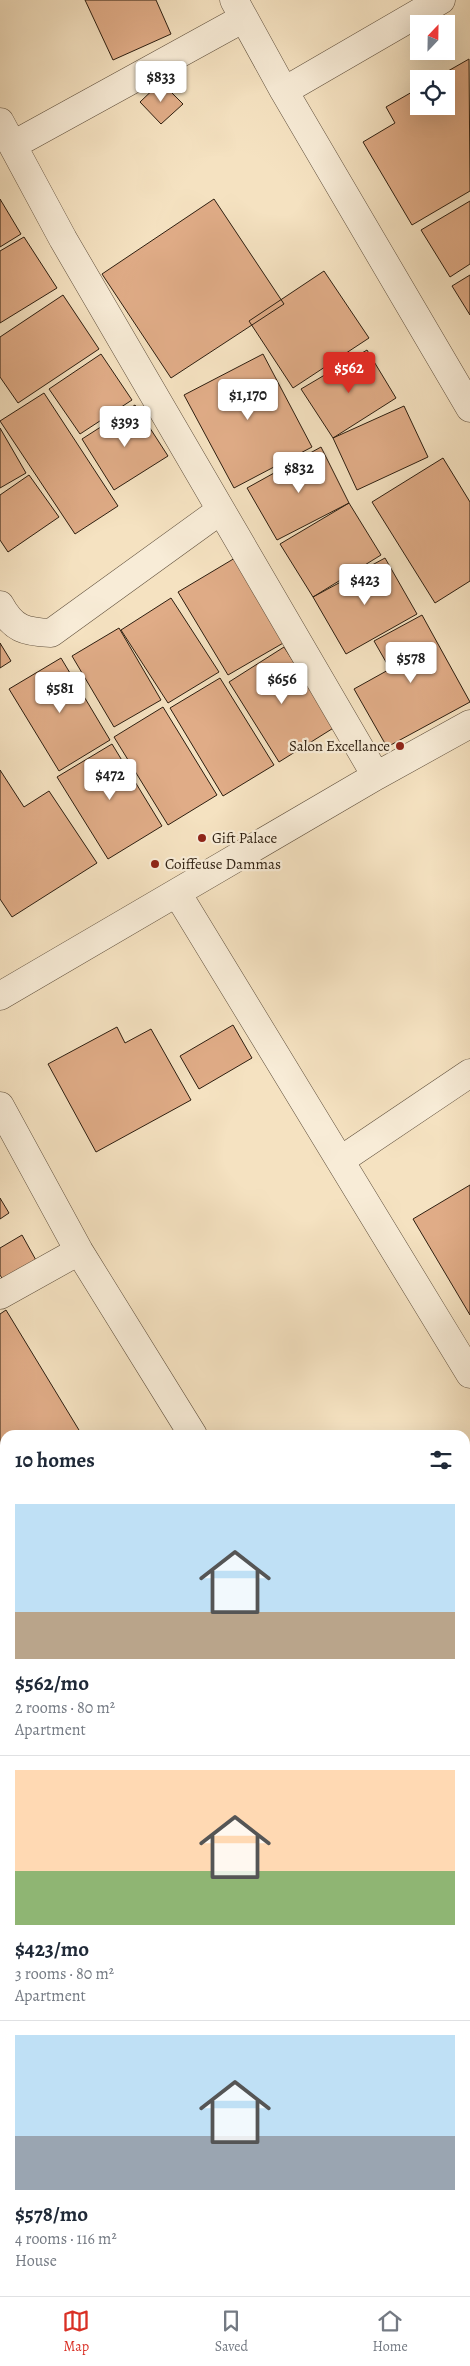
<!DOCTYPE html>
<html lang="en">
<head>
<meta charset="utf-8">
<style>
  body { margin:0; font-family:Alegreya,serif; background:#f6f6f7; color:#1f2937; height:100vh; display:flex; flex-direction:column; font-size:19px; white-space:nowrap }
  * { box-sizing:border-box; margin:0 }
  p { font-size:16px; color:#747a83 }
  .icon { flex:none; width:28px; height:28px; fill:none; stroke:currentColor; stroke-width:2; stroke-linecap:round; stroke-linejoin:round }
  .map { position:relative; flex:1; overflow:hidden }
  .panel { position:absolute; left:0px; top:1430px; width:470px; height:866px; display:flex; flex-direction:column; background:#fff; border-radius:15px 15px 0 0; box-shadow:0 5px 20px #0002 }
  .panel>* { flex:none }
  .needle { width:32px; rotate:22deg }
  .buttons { position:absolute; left:410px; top:15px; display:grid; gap:10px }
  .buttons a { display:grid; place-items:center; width:45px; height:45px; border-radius:0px; background:#fff; box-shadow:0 5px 20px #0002; font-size:25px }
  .price { position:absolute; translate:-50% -42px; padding:0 11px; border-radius:5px; background:#fff; color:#222; font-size:16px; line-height:32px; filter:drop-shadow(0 1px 2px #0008) }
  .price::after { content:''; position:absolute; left:50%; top:30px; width:15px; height:11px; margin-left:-8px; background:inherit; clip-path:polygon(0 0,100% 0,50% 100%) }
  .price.selected { background:#d93025; color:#fff }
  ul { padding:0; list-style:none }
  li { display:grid; align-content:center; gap:10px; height:265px; padding:0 15px }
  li+li { border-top:1px solid #e0e1e3 }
  li span { display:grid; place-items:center; height:155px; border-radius:0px; color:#555 }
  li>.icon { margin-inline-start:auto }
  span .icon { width:90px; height:90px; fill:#fffc; stroke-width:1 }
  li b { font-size:21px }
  h2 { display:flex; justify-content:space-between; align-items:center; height:60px; padding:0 15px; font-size:21px }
  .tabs { display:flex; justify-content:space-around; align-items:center; height:70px; border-top:1px solid #e0e1e3; background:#fff; font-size:14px; color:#747a83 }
  .tabs a { display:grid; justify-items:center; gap:2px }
  .tabs .selected { color:#d93025 }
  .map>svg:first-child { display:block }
  .building { fill:#e0ac87; stroke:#2d1e10 }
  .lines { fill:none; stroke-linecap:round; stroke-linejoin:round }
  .minor-casing { stroke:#5f4f3c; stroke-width:29 }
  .minor { stroke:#f8ecd7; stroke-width:28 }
  .poi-dot { fill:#8f2418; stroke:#f8ecd7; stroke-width:2 }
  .labels { text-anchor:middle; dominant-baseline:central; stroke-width:4.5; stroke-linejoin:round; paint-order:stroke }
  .poi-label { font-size:15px; fill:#2d1e10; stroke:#f8ecd7; text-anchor:start }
</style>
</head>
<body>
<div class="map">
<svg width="470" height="2296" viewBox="0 0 470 2296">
  <rect width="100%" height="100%" fill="#f5e2c1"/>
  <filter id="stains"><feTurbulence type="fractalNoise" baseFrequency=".004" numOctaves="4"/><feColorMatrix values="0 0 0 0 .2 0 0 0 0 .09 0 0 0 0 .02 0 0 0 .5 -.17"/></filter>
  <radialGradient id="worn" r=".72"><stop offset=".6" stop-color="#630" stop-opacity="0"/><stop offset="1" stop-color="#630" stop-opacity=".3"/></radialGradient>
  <path class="building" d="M85,0H156L171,34L113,60Z
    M469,59L470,191L412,225L363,142L395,123L386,107L419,88V106H446V79H434Z
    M161,82L183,104L161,124L140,102Z
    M0,199L21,234L0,247Z
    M214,199L284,304L171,378L102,274Z
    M470,201V264L450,277L421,230Z
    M24,237L57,288L0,323V251Z
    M324,271L369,338L293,388L249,321Z
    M470,275V315L452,286Z
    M63,295L99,349L18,403L0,377V337Z
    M367,350L396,398L333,438L301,389Z
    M101,354L132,400L80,434L49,389Z
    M263,354L312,447L234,488L184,395Z
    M44,393L118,506L75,534L0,421Z
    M135,405L168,456L114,490L82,439Z
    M404,406L428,457L357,490L333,438Z
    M0,428L26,473L0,488Z
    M321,447L349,503L277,540L247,488Z
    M443,458L470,502V581L435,603L372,502Z
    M29,475L59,517L8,552L0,540V495Z
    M349,503L381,555L313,597L280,544Z
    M235,558L285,642L228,675L178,592Z
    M385,558L417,614L346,654L313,597Z
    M171,598L219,672L168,703L121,630Z
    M422,615L470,702L387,747L354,689L390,669L374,641Z
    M119,628L161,700L114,727L72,656Z
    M0,643L11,661L0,668Z
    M284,647L335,727L279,762L229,682Z
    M61,658L110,740L59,771L9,689Z
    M220,678L274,765L223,796L170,708Z
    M163,707L217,795L168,825L114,737Z
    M112,744L162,826L108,859L57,777Z
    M0,770L24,807L49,791L97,863L12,917L0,899Z
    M233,1025L252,1058L199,1089L180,1056Z
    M117,1027L125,1043L151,1029L191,1100L96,1152L48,1064Z
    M470,1185V1315L413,1219Z
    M0,1198L9,1213L0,1219Z
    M22,1235L37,1262L3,1280L0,1275V1248Z
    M6,1310L82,1435H5V1532L0,1535V1314Z
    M0,1587L5,1597V1692L0,1694Z
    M0,1726L5,1735V1770L1,1773L5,1781V1791L1,1792L5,1804L0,1806Z
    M465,1965L470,1972V1977L465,1980Z
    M465,1992L470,1998V2023L465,2027Z
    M466,2026L470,2031V2055L465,2059Z
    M5,2032V2079L0,2082V2035Z
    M465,2074L470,2081V2109L465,2112Z
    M5,2081V2116L0,2108V2084Z
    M466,2120L470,2126V2189L465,2193Z"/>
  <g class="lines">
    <defs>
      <path id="minor" d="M234,0L284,91L470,408
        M284,91L441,0
        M0,122L63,239L376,776
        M13,145L244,18
        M0,605C13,629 25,632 51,633L221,510
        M177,893L470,1374
        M0,996L376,776L470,724
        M0,1106L79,1251L193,1435
        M341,1160L470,1073
        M0,1295L79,1251
        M0,1561L5,1558
        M0,1881L5,1878
        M465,1889L470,1897
        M0,2158L5,2155
        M416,2291L419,2296
        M225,2296L233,2291"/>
    </defs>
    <use href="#minor" class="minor-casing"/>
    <use href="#minor" class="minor"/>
  </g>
  <g class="poi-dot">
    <circle cx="400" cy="746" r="5"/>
    <circle cx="202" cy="838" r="5"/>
    <circle cx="155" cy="864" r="5"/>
  </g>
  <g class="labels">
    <g class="poi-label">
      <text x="390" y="746" text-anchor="end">Salon Excellance</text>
      <text x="212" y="838">Gift Palace</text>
      <text x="165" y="864">Coiffeuse Dammas</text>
    </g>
  </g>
  <rect width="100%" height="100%" filter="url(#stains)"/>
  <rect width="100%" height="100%" fill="url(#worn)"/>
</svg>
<div class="buttons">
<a><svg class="needle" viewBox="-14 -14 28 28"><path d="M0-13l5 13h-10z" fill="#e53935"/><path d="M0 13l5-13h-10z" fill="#747a83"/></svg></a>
<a><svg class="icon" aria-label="locate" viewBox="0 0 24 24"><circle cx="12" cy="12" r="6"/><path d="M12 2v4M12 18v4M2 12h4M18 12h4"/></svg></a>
</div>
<b class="price" style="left:161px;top:103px">$833</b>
<b class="price selected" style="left:349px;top:394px">$562</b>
<b class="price" style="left:248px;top:421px">$1,170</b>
<b class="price" style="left:125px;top:448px">$393</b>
<b class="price" style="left:299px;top:494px">$832</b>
<b class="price" style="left:365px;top:606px">$423</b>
<b class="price" style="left:411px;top:684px">$578</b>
<b class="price" style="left:282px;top:705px">$656</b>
<b class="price" style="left:60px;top:714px">$581</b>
<b class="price" style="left:110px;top:801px">$472</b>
<section class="panel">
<h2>10 homes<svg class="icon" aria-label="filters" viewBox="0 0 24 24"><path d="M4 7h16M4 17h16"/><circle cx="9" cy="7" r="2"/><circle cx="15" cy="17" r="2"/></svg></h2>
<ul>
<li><span style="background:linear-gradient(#bfe0f5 70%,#b9a48a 0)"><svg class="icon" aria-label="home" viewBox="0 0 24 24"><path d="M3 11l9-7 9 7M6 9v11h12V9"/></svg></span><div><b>$562/mo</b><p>2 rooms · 80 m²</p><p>Apartment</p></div></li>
<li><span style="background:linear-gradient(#ffd9b3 65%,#8fb573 0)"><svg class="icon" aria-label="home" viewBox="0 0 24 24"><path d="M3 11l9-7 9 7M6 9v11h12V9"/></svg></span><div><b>$423/mo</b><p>3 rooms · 80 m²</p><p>Apartment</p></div></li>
<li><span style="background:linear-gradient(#bfe0f5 65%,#9aa5b1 0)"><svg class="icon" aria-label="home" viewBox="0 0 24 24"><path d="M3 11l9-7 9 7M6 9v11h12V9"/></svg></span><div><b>$578/mo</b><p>4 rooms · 116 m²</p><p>House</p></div></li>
</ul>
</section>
</div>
<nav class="tabs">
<a class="selected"><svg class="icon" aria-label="map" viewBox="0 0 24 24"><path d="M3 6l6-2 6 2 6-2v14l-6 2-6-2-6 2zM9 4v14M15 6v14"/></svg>Map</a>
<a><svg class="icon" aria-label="saved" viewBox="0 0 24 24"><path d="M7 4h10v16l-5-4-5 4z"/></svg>Saved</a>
<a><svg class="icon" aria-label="home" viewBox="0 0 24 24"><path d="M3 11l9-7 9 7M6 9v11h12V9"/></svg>Home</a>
</nav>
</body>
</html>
